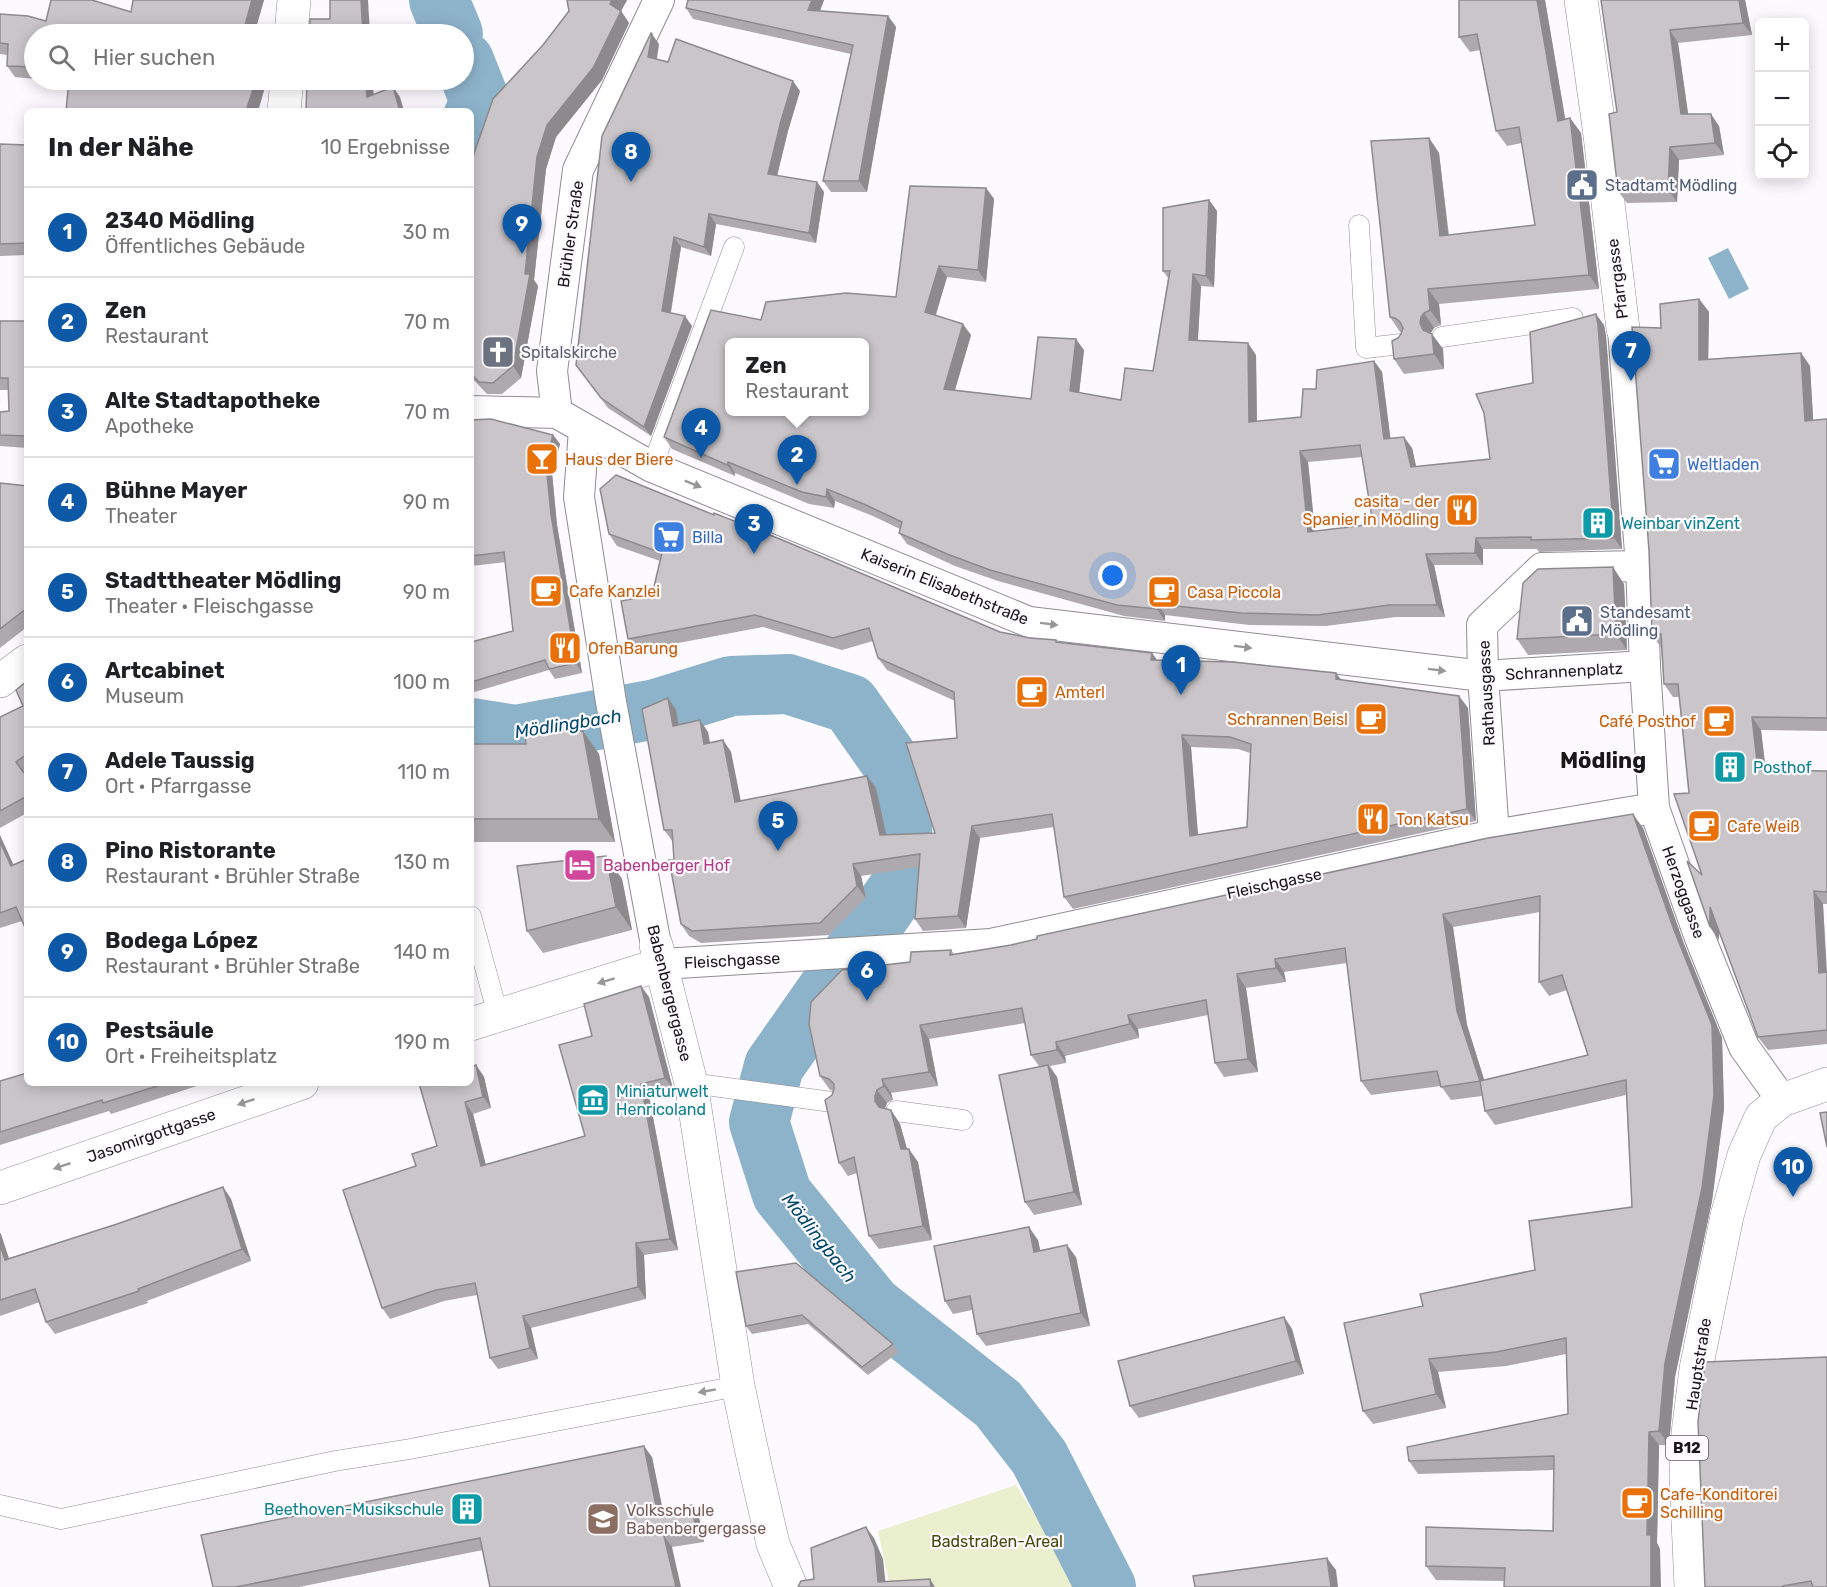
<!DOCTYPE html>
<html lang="de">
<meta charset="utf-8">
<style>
:root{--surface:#fff;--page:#f6f6f6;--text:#202124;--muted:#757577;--line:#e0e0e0;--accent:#0d58a7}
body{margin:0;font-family:Rubik,sans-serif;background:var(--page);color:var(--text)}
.controls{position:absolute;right:18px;top:18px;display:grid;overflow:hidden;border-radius:9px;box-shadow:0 3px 15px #0003}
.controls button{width:54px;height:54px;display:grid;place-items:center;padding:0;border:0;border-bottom:2px solid var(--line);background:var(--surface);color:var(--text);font:30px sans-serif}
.you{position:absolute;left:1113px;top:576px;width:21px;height:21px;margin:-15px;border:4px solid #fff;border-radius:50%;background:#1a73e8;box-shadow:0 0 0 9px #1a73e833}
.badge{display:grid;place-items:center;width:39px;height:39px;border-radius:50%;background:var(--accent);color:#fff;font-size:20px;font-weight:700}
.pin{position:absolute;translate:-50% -50px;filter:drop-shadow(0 2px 3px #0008)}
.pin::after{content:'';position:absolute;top:32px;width:21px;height:18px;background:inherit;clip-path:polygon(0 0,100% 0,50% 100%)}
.popup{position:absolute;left:725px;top:338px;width:144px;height:78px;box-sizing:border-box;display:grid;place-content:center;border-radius:9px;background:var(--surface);filter:drop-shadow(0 2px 4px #0005);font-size:20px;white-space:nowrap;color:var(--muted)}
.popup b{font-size:22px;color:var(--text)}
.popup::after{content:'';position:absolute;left:50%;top:100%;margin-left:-12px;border:12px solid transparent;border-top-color:var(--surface)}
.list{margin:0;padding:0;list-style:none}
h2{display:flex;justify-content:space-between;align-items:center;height:78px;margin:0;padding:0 24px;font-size:26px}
h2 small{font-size:20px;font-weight:400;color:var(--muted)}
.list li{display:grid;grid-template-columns:39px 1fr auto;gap:18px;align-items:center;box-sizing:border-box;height:90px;padding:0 24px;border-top:2px solid var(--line)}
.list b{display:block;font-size:22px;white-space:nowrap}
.list p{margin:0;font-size:20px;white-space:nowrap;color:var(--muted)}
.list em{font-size:20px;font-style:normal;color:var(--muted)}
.icon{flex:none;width:33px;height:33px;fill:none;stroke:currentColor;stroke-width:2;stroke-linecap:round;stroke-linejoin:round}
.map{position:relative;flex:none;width:1827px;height:1587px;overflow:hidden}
.search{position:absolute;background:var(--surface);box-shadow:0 3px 15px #0003;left:24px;top:24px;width:450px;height:66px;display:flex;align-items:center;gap:15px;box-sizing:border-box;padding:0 21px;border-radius:33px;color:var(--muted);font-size:22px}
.panel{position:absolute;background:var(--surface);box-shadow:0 3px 15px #0003;left:24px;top:108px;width:450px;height:978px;border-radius:9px}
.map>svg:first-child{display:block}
.green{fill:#eaefcd}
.water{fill:#8db3cb}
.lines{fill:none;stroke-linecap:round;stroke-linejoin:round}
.river{stroke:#8db3cb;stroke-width:60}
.service-casing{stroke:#8f8d91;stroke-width:21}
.pedestrian-casing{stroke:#8f8d91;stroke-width:32}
.minor-casing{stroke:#8f8d91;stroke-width:34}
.primary-casing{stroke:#8f8d91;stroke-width:34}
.service{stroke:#fff;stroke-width:20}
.pedestrian{stroke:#fff;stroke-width:30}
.minor{stroke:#fff;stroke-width:33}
.primary{stroke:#fff;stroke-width:33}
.wall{fill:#ada9ad;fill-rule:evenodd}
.shaded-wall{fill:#8d8a8d}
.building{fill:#c9c5c9;stroke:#8d8a8d;stroke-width:1.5;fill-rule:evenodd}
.oneway{fill:#989798}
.labels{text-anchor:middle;stroke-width:4.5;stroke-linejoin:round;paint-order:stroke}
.shield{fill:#fdfaff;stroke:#5d5c5e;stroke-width:1.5}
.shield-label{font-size:15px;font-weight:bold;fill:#191819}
.service-label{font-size:16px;fill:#4e5e75;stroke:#fdfaff;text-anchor:start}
.street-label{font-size:16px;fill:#191819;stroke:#fdfaff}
.worship-label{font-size:16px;fill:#5b616d;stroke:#fdfaff;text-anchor:start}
.food-label{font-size:16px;fill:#c56008;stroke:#fdfaff;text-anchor:start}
.shop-label{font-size:16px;fill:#366cbe;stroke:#fdfaff;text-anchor:start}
.culture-label{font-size:16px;fill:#0d838f;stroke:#fdfaff;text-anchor:start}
.hotel-label{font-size:16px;fill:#b23c85;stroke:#fdfaff;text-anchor:start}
.education-label{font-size:16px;fill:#785e54;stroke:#fdfaff;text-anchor:start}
.park-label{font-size:16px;fill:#454a07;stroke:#fdfaff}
.water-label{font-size:18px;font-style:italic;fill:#00496a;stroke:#fdfaff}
.district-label{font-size:22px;font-weight:bold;fill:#191819;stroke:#fdfaff}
</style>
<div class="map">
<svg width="1827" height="1587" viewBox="0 0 1827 1587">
<rect width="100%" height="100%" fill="#fdfaff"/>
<!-- green -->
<polygon class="green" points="1016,1485 1081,1587 890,1587 878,1531"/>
<!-- water -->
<polygon class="water" points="1728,248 1749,289 1729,299 1708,258"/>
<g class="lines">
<!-- river -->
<g class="river">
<polyline points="439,0 453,34"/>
<polyline points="464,61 480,101 471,122"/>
<polyline points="471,728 516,735 656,709 731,686 788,684 850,704 899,774 905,879 774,1066 759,1122 782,1194 872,1305 998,1404 1039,1457 1106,1587"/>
</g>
<!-- service casing -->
<g class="service-casing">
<g id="service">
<polyline points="1359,225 1366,348 1401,344"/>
<polyline points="1442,337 1573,318"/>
<polyline points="652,467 734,247"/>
<polyline points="471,916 498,1015"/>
<polyline points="691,1083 832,1102"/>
<polyline points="896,1111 963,1120"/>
<polyline points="0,1505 61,1519 335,1461 410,1449 738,1386"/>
</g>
</g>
<!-- pedestrian casing -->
<g class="pedestrian-casing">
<g id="pedestrian">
<polyline points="1623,329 1641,566 1645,666 1654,808 1700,938 1744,1047 1782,1100"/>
<polyline points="471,411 557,413 652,467 1029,622 1483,676 1645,666"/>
<polyline points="557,413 552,371 578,170 659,0"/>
<polyline points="584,430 579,497 611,702 656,945"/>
<polyline points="1494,835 1483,676 1482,625 1542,568 1641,566"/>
<polyline points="662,964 991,944 1494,835 1654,808"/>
</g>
</g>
<!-- minor casing -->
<g class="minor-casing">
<g id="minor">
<polyline points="1581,0 1599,127 1623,329"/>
<polyline points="291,34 294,0"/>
<polyline points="284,111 287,80"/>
<polyline points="0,681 27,661"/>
<polyline points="656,945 691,1083 738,1386 755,1466 773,1544 791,1587"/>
<polyline points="471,1024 662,964"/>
<polyline points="0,1188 302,1083"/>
</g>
</g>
<!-- primary casing -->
<g class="primary-casing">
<polyline id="primary" points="1691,1587 1686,1477 1688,1433 1696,1369 1727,1216 1744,1155 1761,1117 1782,1100 1827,1084"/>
</g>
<!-- service -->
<use href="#service" class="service"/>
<!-- pedestrian -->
<use href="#pedestrian" class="pedestrian"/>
<!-- minor -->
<use href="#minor" class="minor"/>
<!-- primary -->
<use href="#primary" class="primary"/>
</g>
<!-- wall -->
<g class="wall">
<polygon points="264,0 256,28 34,34 34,79 15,77 7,66 7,55 0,54 0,14 46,21 131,12"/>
<polygon points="567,0 627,0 621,11 629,23 602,80 556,137 546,169 534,280 538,286 521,378 502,394 487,394 471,377 471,162 543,45 569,11"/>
<polygon points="688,0 824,0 820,11 888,16 896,27 867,192 831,192 823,181 851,54 693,19 686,8"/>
<polygon points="1459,0 1545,0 1565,119 1570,118 1581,133 1599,289 1439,304 1441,325 1434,328 1431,333 1443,349 1444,369 1404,374 1394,359 1398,338 1402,332 1400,332 1390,317 1429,138 1439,153 1449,235 1535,225 1522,143 1507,146 1496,131 1480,50 1470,52 1459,37"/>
<polygon points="1601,0 1745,0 1752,35 1678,43 1688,114 1719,126 1724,155 1679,160 1677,202 1627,203 1618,191 1617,112"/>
<polygon points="659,44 657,59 800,91 788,131 777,176 817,182 824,192 816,243 716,224 711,256 681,247 671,313 692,326 651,436 608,408 576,365"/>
<polygon points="46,80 267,80 258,111 66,111 69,81"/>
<polygon points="0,144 27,145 27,255 0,256"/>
<path d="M986,188l8,11 -8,83 -39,-5 -11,38 35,20 -16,55 76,9 53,-49 -5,43 42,7 32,-29 15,-93 -5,-7 46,-71 8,11 -3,76 -13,-1 -3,55 58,14 1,66 44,-4 15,-28 58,-28 8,11 8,66 22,10 4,19 74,-8 43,-76 71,-58 2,11 16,213 -83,3 -2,-3h-54v16h-49l11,52h-49l-70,9 -77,-1 -84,-10v6l-41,-5 -126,-35 -43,-15 -48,-22 -8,-11 1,-4 -27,-13 -38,-15 -1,7 -25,-4 -74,-31v3l-63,-27 -8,-12 97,-117 135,-23zM1362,457l11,67 -58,7 -7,-69z"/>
<polygon points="1699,299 1709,312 1708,359 1801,353 1810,366 1813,420 1827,419 1827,731 1761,730 1766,770 1827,771 1827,904 1823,904 1827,970 1827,1044 1768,1050 1758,1037 1719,932 1719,940 1710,927 1689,793 1679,697 1673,697 1664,684 1661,648 1652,634 1661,328"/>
<polygon points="0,321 27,321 27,448 0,446 0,412 9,411 8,390 0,390"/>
<polygon points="471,420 553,435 560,444 552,473 557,525 582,673 555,679 549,670 471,693 471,642 513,631 506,562 471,566"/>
<polygon points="0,483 27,486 27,627 0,648"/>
<path d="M714,515l286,117 30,6 26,2 1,2 100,18 184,20 118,16 9,12 8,113 -403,88 -9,-12 -10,-70 -74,11 -14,90 -43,3 -8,-12 4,-52 -58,9 5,22 -37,37 -128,8 -12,-7 -8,-12 -8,-82 -9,-12 4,-132 8,12 3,14 29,8 2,11 13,-3 8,12 10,49 126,-25 9,12 10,47 49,-2 22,-95 -2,-37 -68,-31 -9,-12 -5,-17 -31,9 -79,-23 -127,24 -8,-12 24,-44 8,-34 -43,-15 -8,-12zM1191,747l47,2 12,4 -3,74 -49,8z"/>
<polygon points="1624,584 1627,650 1528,655 1517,639"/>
<polygon points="27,681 27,773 25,774 27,777 27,813 0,828 0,717 23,706"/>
<polygon points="583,731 599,754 615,842 471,842 471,744 526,744"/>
<path d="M1643,828l41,116 38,94 2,71 -12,92 -37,176 -6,68h-10l-2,98 3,6 -156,32 -68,-1 -10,-14 127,-35 1,-61 -136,4 -9,-13 159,-47 -2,-60 -60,12 -68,6 8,36 -73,16 -10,-13 60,-105 112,-36 97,-63 -6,-112 -131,30 -10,-14 -3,-15 -31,4 -10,-14 -70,9 -10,-14 -14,-118 -63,9 2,10 -40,6 12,84 -34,5 -9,-14 -7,-48 -70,14 1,9 -74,18 1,7 -16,3 7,11 25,128 -48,10 -9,-13 14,-136 -8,-11 -6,-32 -96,16 9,47 -47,7 2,7 -6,3 -2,5 6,2 9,14 7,25 11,13 14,78 -53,9 -10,-13 -12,-63 -9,3 -9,-13 -7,-68 2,-4 -4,-1 -10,-14 131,-126 3,4 57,-9zM1540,912l-1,70 10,14 18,-6 21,65 -104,25 -17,-55 -14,-98z"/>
<polygon points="0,835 22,921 0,928"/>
<polygon points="606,856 622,879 632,930 543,953 527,931"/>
<polygon points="649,997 673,1089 649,1096 678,1250 644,1255 646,1299 531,1328 538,1359 498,1369 490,1358 477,1295 444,1301 390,1319 382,1308 416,1166 437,1146 476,1065 484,1077 491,1108 473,1114 486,1165 585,1136 592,1036"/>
<polygon points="0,1081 27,1083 206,1083 111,1114 109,1111 0,1145"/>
<polygon points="223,1187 231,1199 251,1261 147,1301 148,1303 55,1334 46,1322 40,1302 0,1316 0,1233 9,1258 117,1224"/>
<polygon points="1038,1240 1040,1250 1076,1257 1090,1326 986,1346 977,1334 972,1310 953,1314 945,1301"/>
<polygon points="796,1263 893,1344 899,1352 868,1375 808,1324 752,1334 746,1326"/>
<polygon points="1284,1317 1292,1329 1304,1374 1139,1418 1130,1406"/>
<polygon points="1827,1357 1827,1587 1705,1587"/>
<polygon points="652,1457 663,1510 692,1505 699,1517 704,1542 672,1547 483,1550 299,1587 213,1587"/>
</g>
<!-- shaded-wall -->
<g class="shaded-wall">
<polygon points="252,0 264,0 254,34 245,25"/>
<polygon points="361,0 368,0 370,34 363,34"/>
<polygon points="612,0 627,0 621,11 629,23 602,80 556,137 546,169 534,280 538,286 521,378 513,366 525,274 537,157 547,125"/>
<polygon points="812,0 824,0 816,21 808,10"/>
<polygon points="1537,0 1545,0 1568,135 1558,121"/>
<polygon points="1739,0 1745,0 1752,35 1743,23"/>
<polygon points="888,16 896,27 867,192 859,181"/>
<polygon points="1670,30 1678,43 1690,127 1681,114"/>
<polygon points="652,34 659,44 655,67 648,57"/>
<polygon points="256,80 267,80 258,111 246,111"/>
<polygon points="366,80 373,80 374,107 367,97"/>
<polygon points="793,81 800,91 788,131 775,184 768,174 781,121"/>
<polygon points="393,87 400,97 404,111 400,111"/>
<polygon points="1711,114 1719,126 1724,155 1715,143"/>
<polygon points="1570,118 1581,133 1599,289 1589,275"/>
<polygon points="1429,138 1439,153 1450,251 1440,236"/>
<polygon points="1670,147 1679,160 1677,202 1668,189"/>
<polygon points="817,182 824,192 816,243 809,233"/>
<polygon points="986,188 994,199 986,282 978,270"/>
<polygon points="1209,200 1217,211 1214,287 1206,276"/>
<polygon points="709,214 716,224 711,256 704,247"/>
<polygon points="674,237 681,247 669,321 662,311"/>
<polygon points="939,266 947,277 933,323 925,312"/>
<polygon points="1193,274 1201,286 1197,352 1189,340"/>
<polygon points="1428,289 1439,304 1441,325 1430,310"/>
<polygon points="1699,299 1709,312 1708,373 1699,360"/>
<polygon points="1424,313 1434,328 1431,332 1430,338 1423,330 1420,323 1421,317"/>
<polygon points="1596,314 1604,325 1606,336 1622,549 1614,538"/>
<polygon points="685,316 692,326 651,436 644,427"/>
<polygon points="963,324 971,335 952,400 944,389"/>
<polygon points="1432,334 1443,349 1444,369 1434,354"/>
<polygon points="1076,339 1084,350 1078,403 1070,391"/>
<polygon points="1248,343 1256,355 1257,433 1249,422"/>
<polygon points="1801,353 1810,366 1814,434 1805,421"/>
<polygon points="1374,361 1382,372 1392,450 1384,439"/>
<polygon points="553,435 560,444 552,473 557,525 582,673 576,663 551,515 546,463"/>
<polygon points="1404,437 1412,448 1419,479 1411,467"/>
<polygon points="1300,451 1308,462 1316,543 1308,532"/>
<polygon points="728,462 735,473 735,476 727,465"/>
<polygon points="827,489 835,501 834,508 826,497"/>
<polygon points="1476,538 1483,549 1483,565 1475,553"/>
<polygon points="1426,554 1434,565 1445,617 1437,605"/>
<polygon points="1613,567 1624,584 1627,650 1616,634"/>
<polygon points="1158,604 1165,615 1165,621 1157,609"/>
<polygon points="1152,653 1161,665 1151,660"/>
<polygon points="1336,673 1345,685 1336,679"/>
<polygon points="1459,696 1468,708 1476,821 1467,809"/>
<polygon points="668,698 676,710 681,738 673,726"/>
<polygon points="1752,717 1761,730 1767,783 1758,770"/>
<polygon points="700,720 708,732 712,756 704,744"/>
<polygon points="583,731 599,754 615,842 599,819"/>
<polygon points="1182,735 1191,747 1199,848 1190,836"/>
<polygon points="723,740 731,752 743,814 735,802"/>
<polygon points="867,776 876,788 889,847 880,835"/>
<polygon points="1633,814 1643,828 1684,944 1722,1038 1724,1109 1712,1201 1675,1377 1669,1445 1659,1431"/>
<polygon points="972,826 980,838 966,928 958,916"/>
<polygon points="0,835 20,879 11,866 0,842"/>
<polygon points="606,856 622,879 632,930 616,907"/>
<polygon points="853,864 861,876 866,898 857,886"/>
<polygon points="1814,891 1823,904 1827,984 1819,973"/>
<polygon points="1710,907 1719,920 1719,940 1710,927"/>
<polygon points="1443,914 1453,927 1467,1025 1489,1095 1480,1081 1457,1011"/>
<polygon points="1275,959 1284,972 1286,982 1276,968"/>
<polygon points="1237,974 1246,988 1258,1072 1248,1059"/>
<polygon points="641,986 649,997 673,1089 665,1078"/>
<polygon points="1128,1015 1138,1029 1139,1038 1130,1024"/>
<polygon points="920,1025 929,1039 938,1086 929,1072"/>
<polygon points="1056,1042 1065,1056 1066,1063 1057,1050"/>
<polygon points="476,1065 484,1077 491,1108 483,1097"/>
<polygon points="1048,1065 1057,1077 1082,1205 1074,1192"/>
<polygon points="882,1079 891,1093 893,1100 884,1086"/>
<polygon points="641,1084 649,1096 678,1250 670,1239"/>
<polygon points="877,1090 887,1103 884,1110 885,1115 875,1101 875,1096"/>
<polygon points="465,1102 473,1114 489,1178 481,1166"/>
<polygon points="891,1110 900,1124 911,1163 901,1149"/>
<polygon points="909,1149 918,1162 932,1240 923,1226"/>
<polygon points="223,1187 231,1199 251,1261 242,1249"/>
<polygon points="1029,1227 1038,1240 1043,1264 1034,1252"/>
<polygon points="0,1233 1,1234 13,1272 5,1260 0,1245"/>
<polygon points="636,1243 644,1255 646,1299 638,1287"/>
<polygon points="1067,1245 1076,1257 1090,1326 1081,1313"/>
<polygon points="523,1316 531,1328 538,1359 530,1348"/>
<polygon points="1284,1317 1292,1329 1304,1374 1296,1361"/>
<polygon points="1429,1359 1438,1372 1446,1408 1436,1394"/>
<polygon points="1649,1432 1659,1445 1657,1543 1660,1549 1661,1587 1651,1587 1647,1535"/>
<polygon points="644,1446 652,1457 665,1522 657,1511"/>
<polygon points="692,1505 699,1517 704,1542 696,1531"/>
<polygon points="866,1527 874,1538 883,1559 886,1587 878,1582"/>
<polygon points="664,1536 672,1547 681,1587 676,1587"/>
<polygon points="1327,1558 1336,1570 1338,1587 1331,1587"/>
<polygon points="930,1579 935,1587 931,1587"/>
</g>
<!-- building -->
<g class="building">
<polygon points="51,0 92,0 131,12 133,0 252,0 245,25 267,32 269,34 34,34 34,67 7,66 8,44 0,43 0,14 28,16 46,21"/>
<polygon points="330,0 361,0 363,34 310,34 310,19 330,19"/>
<polygon points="567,0 612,0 610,4 621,11 593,68 547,125 537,157 525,274 530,274 513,366 493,383 479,382 471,374 471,162 493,99 543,45 569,11"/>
<polygon points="688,0 812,0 808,10 888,16 859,181 823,181 853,45 686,8"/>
<polygon points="1459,0 1537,0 1558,121 1570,118 1589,275 1428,289 1430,310 1424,313 1421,317 1420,323 1423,330 1432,334 1434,354 1394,359 1392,341 1398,338 1401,334 1403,328 1400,322 1395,318 1390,317 1371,141 1429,138 1440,236 1535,225 1519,127 1496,131 1477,34 1459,37"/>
<polygon points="1601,0 1739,0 1743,23 1670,30 1681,114 1711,114 1715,143 1670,147 1668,189 1618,191 1609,114 1617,112"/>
<polygon points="651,33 652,34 648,57 668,62 676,39 793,81 781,121 768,174 817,182 809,233 709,214 704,247 674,237 662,311 685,316 644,427 601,398 576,365 602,136"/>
<polygon points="69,80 256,80 246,111 66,111"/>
<polygon points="307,80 366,80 367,97 393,87 400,111 306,111"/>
<polygon points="0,144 27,145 27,243 0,244"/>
<path d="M910,186l76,2 -8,82 -39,-4 -14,46 38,12 -19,65 87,10 7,-62 38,2 -6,52 51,9 4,-32 28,3 17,-100h-7v-63l46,-8 -3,76 -13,-2 -4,66 59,3 1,79 52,-5 2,-28h13l1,-19 57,-9 10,78 20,-2 7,30 79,-8 -6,-46 -8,-19 57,-11 -3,-51 66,-18 2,11 16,213 -83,2v-3l-55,1 -1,15 -49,1 11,51h-48l-71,10 -77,-2 -83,-9 -1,5 -40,-4 -127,-35 -43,-16 -48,-21 3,-11 -36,-17 -39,-16 -1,8 -24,-5 -74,-30 -1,3 -63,-28 47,-127 50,10 5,-18 80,-9 50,4zM729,342h135v69h-135zM1360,445l13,79 -65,8 -8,-81z"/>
<polygon points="1699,299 1699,360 1801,353 1805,421 1827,419 1827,718 1752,717 1758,770 1827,771 1827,892 1814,891 1819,973 1827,972 1827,1030 1758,1037 1710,907 1710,927 1687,861 1702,875 1674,794 1689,793 1678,684 1664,684 1661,634 1652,634 1649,551 1632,327 1661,328 1660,304"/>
<polygon points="0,321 27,321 27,436 0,435 0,412 9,411 8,378 0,378"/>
<polygon points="491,419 553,435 546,463 551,515 576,663 549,669 545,660 471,682 471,642 513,631 504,552 471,556 471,420"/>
<path d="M616,475l98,40v-2l66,26 220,93 30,6 26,2v2l96,11 -1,7 82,2 103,11v6l123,17 8,113 -403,88 -12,-83 -80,12 -14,90 -43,3 5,-65 -67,10 4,22 -37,37 -128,8 -11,-7 -12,-64h5l-2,-30h-8l-22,-121 26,-11 5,28 27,-6 4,24 19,-4 12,62 132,-26 13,59 55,-2 -29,-90 51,-5 -3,-46 -76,-34 -9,-30 -36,10 -78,-23 -127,24 -7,-38 31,-6 10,-42 -53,-19 -9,-45zM1182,735l48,2 21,7 -4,83 -57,9z"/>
<polygon points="0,483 27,486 27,608 0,629"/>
<polygon points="1613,567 1616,634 1517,639 1523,583 1538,569"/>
<polygon points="27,681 27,754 16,762 27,777 27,796 0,811 0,717 23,706 16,690"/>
<polygon points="524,729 583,731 599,819 471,819 471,744 526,744"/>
<path d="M1633,814l41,116 38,95 2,70 -12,93 -37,175 -6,68 -10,1 -2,103h4v52h-147l1,-19 -79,-2v-39l127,4 1,-75 -145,5 -2,-14 161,-33 -2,-76 -70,14 -67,7 7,35 -73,17 -19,-88 79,-17 -3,-12 115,-24 -6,-49 103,-14 -6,-127 -141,31 -5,-30 -39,6 -4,-16 -76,10 -16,-133 -70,11 1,9 -39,6 11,85 -33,4 -9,-63 -78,15 2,9 -74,18 1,8 -26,5 -9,-47 -102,17 9,47 -47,7 2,7 -7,4 -2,6v5l4,6 12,3 10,39h8l14,77 -54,10 -15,-79 -15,6 -14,-63 7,-5 2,-6v-5l-5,-5 -9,-3 -11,-52 2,-22 31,-32 68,-8 1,-10 40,-2 -1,5 61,-10 26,-6v-3l451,-98zM1540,896l-1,86 23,-7 26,80 -108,26 -23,-70 -14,-97z"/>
<polygon points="0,842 11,866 27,859 27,932 16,907 0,913"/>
<polygon points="606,856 616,907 527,931 517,866"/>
<polygon points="641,986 665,1078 641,1084 670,1239 636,1243 638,1287 523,1316 530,1348 490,1358 475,1283 436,1290 382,1308 343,1190 416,1166 412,1154 437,1146 419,1083 471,1083 471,1067 476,1065 483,1097 465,1102 481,1166 585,1136 559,1045 592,1036 584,1004"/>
<polygon points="1048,1065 1074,1192 1025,1202 999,1075"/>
<polygon points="27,1073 27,1083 167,1083 103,1103 102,1100 0,1132 0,1081"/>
<polygon points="1827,1112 1827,1147 1820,1113"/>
<polygon points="223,1187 242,1249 138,1289 139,1291 46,1322 35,1289 0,1300 0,1245 5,1260 117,1224"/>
<polygon points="1029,1227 1034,1252 1067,1245 1081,1313 977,1334 970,1296 945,1301 934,1246"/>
<polygon points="796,1263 893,1344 862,1367 802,1315 746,1326 736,1272"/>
<polygon points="1284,1317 1296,1361 1130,1406 1118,1361"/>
<polygon points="1827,1357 1827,1587 1813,1587 1811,1581 1783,1586 1783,1587 1705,1587 1698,1422 1705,1362"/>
<polygon points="644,1446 657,1511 692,1505 696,1531 664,1536 676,1587 490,1587 480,1538 236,1587 213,1587 201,1535"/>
<polygon points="866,1527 875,1548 878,1582 930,1579 931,1587 798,1587 801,1581 814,1579 811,1548"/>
<polygon points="1327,1558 1331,1587 1195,1587 1193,1576"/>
</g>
<!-- one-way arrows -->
<defs><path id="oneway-solid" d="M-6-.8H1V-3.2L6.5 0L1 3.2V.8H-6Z" transform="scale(1.5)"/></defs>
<g class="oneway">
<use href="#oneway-solid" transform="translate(693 484) rotate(22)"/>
<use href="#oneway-solid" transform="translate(1049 624) rotate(7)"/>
<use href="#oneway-solid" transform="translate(1243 647) rotate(7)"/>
<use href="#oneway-solid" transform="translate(1437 670) rotate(7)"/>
<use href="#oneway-solid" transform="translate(606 981) rotate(163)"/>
<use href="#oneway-solid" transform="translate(246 1102) rotate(161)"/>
<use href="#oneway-solid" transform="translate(62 1166) rotate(161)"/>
<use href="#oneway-solid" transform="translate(707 1391) rotate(170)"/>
</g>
<!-- icons -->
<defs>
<g id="civic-square" transform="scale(1.725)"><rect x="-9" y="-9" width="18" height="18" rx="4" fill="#5c6f8a" stroke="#fdfaff"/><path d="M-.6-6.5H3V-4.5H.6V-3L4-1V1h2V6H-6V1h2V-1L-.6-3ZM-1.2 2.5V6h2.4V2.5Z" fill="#fff"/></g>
<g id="church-square" transform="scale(1.725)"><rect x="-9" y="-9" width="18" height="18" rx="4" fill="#6b7280" stroke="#fdfaff"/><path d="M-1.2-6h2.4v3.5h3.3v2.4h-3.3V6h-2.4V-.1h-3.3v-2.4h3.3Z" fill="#fff"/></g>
<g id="bar-square" transform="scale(1.725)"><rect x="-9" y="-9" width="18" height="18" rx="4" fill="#e8710a" stroke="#fdfaff"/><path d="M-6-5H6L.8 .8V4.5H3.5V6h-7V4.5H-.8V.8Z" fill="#fff"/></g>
<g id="supermarket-square" transform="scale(1.725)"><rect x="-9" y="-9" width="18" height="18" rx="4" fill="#3f7fe0" stroke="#fdfaff"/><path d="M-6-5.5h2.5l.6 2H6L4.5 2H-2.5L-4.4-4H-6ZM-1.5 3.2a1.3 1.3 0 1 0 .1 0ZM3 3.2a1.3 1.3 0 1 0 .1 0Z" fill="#fff"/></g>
<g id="restaurant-square" transform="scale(1.725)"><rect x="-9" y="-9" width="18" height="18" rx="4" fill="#e8710a" stroke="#fdfaff"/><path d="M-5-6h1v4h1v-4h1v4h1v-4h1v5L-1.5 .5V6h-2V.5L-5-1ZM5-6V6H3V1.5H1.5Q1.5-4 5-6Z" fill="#fff"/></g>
<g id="building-square" transform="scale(1.725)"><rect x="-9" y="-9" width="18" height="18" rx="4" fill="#0f9aa8" stroke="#fdfaff"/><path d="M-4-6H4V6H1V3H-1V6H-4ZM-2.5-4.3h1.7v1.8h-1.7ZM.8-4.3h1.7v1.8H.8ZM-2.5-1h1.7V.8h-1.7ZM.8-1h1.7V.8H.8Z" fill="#fff"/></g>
<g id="cafe-square" transform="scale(1.725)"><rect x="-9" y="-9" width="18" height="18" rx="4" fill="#e8710a" stroke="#fdfaff"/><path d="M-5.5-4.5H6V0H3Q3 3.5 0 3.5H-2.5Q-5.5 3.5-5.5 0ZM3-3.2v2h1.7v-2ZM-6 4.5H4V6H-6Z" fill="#fff"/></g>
<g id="hotel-square" transform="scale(1.725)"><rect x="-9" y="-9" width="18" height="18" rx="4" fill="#d1479c" stroke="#fdfaff"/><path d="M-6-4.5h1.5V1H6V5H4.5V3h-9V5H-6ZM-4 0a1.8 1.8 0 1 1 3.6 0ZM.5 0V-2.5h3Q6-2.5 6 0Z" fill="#fff"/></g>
<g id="museum-square" transform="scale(1.725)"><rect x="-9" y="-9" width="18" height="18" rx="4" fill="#0f9aa8" stroke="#fdfaff"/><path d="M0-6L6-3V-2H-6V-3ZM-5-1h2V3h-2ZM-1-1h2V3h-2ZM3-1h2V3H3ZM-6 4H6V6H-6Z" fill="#fff"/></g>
<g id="school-square" transform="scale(1.725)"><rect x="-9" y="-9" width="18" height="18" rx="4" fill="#8d6e63" stroke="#fdfaff"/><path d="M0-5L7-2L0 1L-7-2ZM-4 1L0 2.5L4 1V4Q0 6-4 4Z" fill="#fff"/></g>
</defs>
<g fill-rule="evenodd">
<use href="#civic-square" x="1582" y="185"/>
<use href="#church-square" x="498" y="352"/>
<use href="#bar-square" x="542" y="459"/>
<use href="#supermarket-square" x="1664" y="464"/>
<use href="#restaurant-square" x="1462" y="510"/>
<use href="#building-square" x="1598" y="523"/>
<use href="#supermarket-square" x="669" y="537"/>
<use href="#cafe-square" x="546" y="591"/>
<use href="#cafe-square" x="1164" y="592"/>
<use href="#civic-square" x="1577" y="621"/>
<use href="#restaurant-square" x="565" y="648"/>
<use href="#cafe-square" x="1032" y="692"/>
<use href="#cafe-square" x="1371" y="719"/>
<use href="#cafe-square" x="1719" y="721"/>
<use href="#building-square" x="1730" y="767"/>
<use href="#restaurant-square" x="1373" y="819"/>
<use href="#cafe-square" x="1704" y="826"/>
<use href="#hotel-square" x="580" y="865"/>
<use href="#museum-square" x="593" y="1100"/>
<use href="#cafe-square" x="1637" y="1503"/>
<use href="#building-square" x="467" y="1509"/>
<use href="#school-square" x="603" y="1519"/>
</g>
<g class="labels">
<!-- shield labels -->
<rect class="shield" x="1666" y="1436" width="42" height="24" rx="4.5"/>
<g class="shield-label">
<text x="1687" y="1453">B12</text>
</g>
<!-- service labels -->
<g class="service-label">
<text x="1605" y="191">Stadtamt Mödling</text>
<text x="1600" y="618">Standesamt<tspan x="1600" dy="18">Mödling</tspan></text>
</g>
<!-- street labels -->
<g class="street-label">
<text transform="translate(570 234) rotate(-82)" y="6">Brühler Straße</text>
<text transform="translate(1617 279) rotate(-97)" y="6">Pfarrgasse</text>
<text transform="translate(945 586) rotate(22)" y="6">Kaiserin Elisabethstraße</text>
<text transform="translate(1564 671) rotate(-3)" y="6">Schrannenplatz</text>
<text transform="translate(1486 693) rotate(-93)" y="6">Rathausgasse</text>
<text transform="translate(1274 883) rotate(-12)" y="6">Fleischgasse</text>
<text transform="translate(1684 892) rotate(70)" y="6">Herzoggasse</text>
<text transform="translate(732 960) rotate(-3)" y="6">Fleischgasse</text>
<text transform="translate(670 993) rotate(76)" y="6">Babenbergergasse</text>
<text transform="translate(151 1135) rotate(-19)" y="6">Jasomirgottgasse</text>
<text transform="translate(1698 1364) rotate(-81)" y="6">Hauptstraße</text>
</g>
<!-- worship labels -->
<g class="worship-label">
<text x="521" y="358">Spitalskirche</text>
</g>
<!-- food labels -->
<g class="food-label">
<text x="565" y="465">Haus der Biere</text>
<text x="1439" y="507" text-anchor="end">casita - der<tspan x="1439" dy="18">Spanier in Mödling</tspan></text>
<text x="569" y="597">Cafe Kanzlei</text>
<text x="1187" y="598">Casa Piccola</text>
<text x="588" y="654">OfenBarung</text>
<text x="1055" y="698">Amterl</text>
<text x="1348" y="725" text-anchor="end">Schrannen Beisl</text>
<text x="1696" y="727" text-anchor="end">Café Posthof</text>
<text x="1396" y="825">Ton Katsu</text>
<text x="1727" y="832">Cafe Weiß</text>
<text x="1660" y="1500">Cafe-Konditorei<tspan x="1660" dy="18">Schilling</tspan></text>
</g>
<!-- shop labels -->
<g class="shop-label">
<text x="1687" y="470">Weltladen</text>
<text x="692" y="543">Billa</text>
</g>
<!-- culture labels -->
<g class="culture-label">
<text x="1621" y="529">Weinbar vinZent</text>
<text x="1753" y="773">Posthof</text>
<text x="616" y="1097">Miniaturwelt<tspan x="616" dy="18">Henricoland</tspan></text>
<text x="444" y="1515" text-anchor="end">Beethoven-Musikschule</text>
</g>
<!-- hotel labels -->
<g class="hotel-label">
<text x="603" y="871">Babenberger Hof</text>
</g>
<!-- education labels -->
<g class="education-label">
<text x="626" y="1516">Volksschule<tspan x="626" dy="18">Babenbergergasse</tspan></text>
</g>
<!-- park labels -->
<g class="park-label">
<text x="997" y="1547">Badstraßen-Areal</text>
</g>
<!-- water labels -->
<g class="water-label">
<text transform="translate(568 724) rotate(-9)" y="6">Mödlingbach</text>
<text transform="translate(819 1238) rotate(52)" y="6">Mödlingbach</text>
</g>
<!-- district labels -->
<g class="district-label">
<text x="1603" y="768">Mödling</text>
</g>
</g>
</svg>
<div class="controls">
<button>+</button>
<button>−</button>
<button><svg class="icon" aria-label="locate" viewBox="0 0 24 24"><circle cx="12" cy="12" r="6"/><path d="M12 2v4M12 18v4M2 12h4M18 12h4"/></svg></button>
</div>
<div class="you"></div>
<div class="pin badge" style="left:1181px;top:695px">1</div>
<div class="pin badge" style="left:797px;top:485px">2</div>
<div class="popup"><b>Zen</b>Restaurant</div>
<div class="pin badge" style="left:754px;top:554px">3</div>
<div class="pin badge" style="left:701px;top:458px">4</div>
<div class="pin badge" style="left:778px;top:851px">5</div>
<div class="pin badge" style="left:867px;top:1001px">6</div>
<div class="pin badge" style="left:1631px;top:381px">7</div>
<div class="pin badge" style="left:631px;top:182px">8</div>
<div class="pin badge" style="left:522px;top:254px">9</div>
<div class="pin badge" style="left:1793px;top:1197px">10</div>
<div class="search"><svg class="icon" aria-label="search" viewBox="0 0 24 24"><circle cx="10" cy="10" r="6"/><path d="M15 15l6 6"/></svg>Hier suchen</div>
<section class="panel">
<h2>In der Nähe<small>10 Ergebnisse</small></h2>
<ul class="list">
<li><span class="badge">1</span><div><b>2340 Mödling</b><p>Öffentliches Gebäude</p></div><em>30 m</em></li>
<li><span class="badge">2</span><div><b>Zen</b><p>Restaurant</p></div><em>70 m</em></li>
<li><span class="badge">3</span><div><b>Alte Stadtapotheke</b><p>Apotheke</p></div><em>70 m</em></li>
<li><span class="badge">4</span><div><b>Bühne Mayer</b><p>Theater</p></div><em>90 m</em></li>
<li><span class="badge">5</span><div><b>Stadttheater Mödling</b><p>Theater · Fleischgasse</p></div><em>90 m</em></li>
<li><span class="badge">6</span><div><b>Artcabinet</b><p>Museum</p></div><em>100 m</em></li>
<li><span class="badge">7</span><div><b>Adele Taussig</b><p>Ort · Pfarrgasse</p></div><em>110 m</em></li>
<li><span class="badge">8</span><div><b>Pino Ristorante</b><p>Restaurant · Brühler Straße</p></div><em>130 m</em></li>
<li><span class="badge">9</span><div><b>Bodega López</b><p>Restaurant · Brühler Straße</p></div><em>140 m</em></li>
<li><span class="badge">10</span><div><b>Pestsäule</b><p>Ort · Freiheitsplatz</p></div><em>190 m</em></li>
</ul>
</section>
</div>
